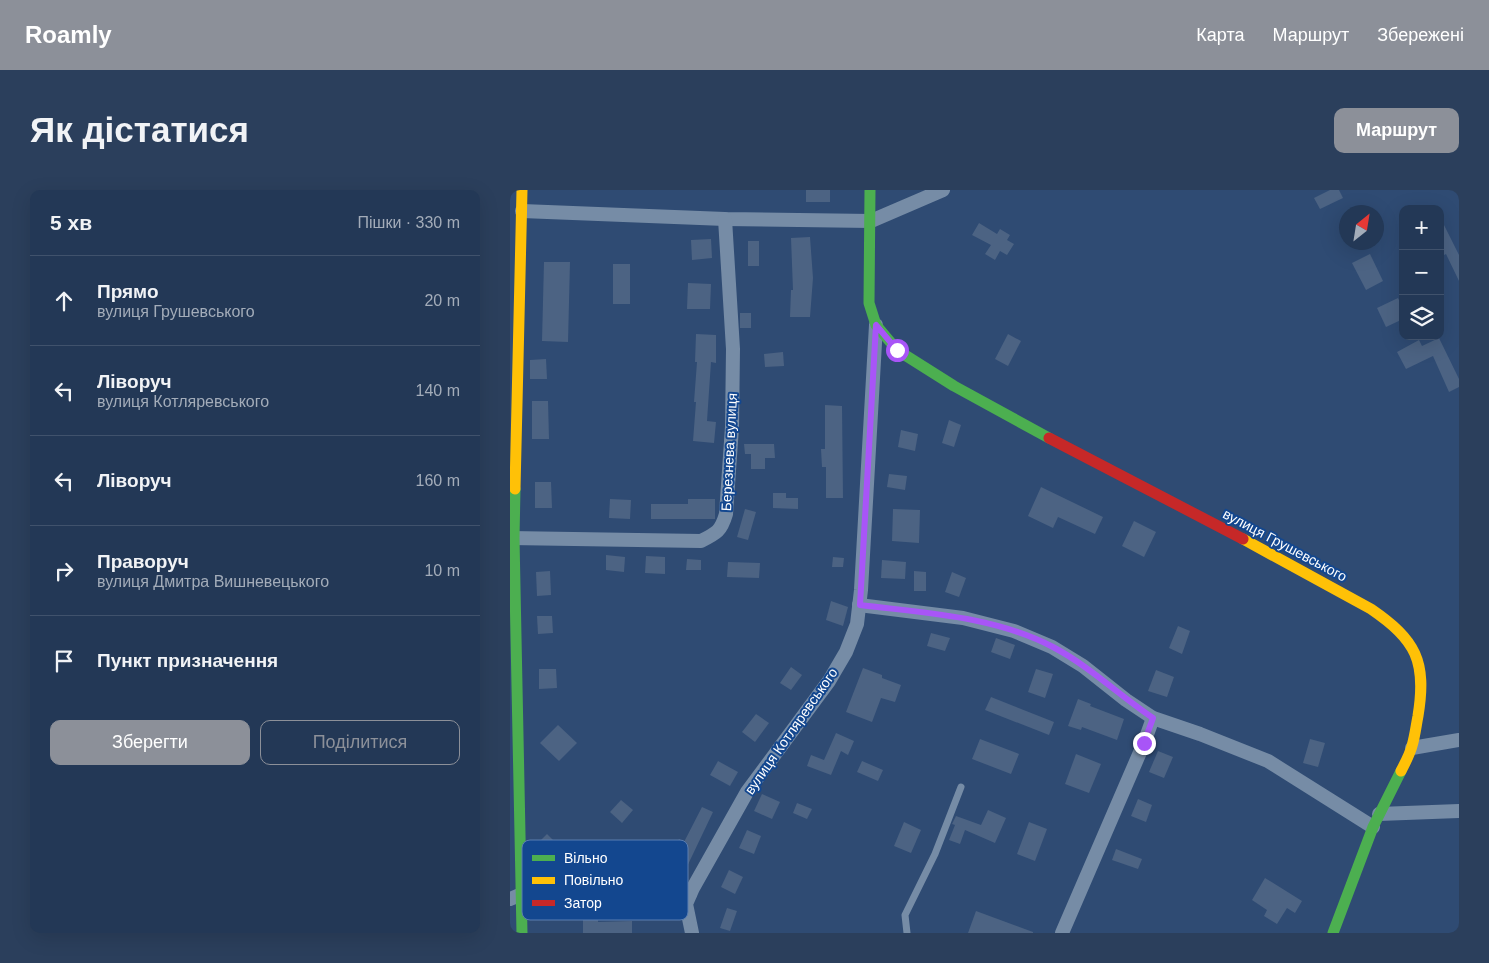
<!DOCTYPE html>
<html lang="uk">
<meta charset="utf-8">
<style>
:root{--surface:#233856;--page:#2b3f5c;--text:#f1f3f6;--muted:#a3acb9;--line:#40526c;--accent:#8c9099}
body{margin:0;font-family:Helvetica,sans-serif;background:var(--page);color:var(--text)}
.controls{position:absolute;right:15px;top:15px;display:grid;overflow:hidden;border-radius:10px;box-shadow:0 5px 20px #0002}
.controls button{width:45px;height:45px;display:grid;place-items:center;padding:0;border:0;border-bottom:1px solid var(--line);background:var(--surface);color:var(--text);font:25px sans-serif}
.compass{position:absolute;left:829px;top:15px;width:45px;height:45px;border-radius:50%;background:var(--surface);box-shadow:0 5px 20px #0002;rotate:30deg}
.stop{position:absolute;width:15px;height:15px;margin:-11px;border:4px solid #a855f7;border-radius:50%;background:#fff}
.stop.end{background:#a855f7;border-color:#fff;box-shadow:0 1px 5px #0008}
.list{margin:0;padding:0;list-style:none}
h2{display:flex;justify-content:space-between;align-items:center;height:65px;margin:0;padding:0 20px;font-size:21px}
h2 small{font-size:16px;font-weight:400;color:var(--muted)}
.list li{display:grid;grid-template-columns:32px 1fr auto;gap:15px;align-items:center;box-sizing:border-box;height:90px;padding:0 20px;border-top:1px solid var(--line)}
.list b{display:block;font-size:19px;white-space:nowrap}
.list p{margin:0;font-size:16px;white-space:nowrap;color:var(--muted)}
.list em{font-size:16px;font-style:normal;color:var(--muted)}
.actions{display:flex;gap:10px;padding:15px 20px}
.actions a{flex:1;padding:11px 0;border:1px solid var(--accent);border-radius:10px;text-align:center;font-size:18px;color:var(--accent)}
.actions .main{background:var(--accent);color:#fff}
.icon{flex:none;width:28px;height:28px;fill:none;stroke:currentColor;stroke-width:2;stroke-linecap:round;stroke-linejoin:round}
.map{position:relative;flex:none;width:949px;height:743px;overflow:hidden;border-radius:10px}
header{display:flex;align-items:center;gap:30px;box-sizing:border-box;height:70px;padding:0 25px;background:var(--accent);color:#fff}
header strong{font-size:24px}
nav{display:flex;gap:28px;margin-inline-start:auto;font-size:18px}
.intro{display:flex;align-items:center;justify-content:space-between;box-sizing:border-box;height:120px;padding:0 30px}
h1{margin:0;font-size:35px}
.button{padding:12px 22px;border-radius:10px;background:var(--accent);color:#fff;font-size:18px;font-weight:700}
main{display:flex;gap:30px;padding:0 30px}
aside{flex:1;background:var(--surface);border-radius:10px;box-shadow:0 5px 20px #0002}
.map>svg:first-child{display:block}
.building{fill:#4c6383}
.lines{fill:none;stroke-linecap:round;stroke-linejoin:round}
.lane{stroke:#768ca6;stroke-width:7}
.street{stroke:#768ca6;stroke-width:14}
.fast{stroke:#4caf50;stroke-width:11}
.slow{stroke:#ffc107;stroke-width:11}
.jam{stroke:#c62828;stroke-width:11}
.route{stroke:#a855f7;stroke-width:6}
.labels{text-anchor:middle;stroke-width:4;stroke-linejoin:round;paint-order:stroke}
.street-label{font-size:14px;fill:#fff;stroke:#13478f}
.key{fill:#13478f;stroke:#5a7eb1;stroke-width:1}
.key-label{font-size:14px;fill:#fff}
</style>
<header>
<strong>Roamly</strong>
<nav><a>Карта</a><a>Маршрут</a><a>Збережені</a></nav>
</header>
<div class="intro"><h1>Як дістатися</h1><a class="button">Маршрут</a></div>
<main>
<aside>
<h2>5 хв<small>Пішки · 330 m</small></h2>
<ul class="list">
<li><svg class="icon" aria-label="ahead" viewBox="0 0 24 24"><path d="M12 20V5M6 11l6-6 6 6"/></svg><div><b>Прямо</b><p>вулиця Грушевського</p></div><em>20 m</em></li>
<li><svg class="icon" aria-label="left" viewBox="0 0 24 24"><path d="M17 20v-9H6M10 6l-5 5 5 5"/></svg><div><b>Ліворуч</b><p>вулиця Котляревського</p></div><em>140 m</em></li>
<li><svg class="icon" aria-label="left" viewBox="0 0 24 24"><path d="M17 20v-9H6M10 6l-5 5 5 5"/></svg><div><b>Ліворуч</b></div><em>160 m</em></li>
<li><svg class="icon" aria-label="right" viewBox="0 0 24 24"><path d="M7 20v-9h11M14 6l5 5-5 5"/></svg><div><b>Праворуч</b><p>вулиця Дмитра Вишневецького</p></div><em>10 m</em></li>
<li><svg class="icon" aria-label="arrive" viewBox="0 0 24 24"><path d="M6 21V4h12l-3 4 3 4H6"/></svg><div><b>Пункт призначення</b></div></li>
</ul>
<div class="actions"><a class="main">Зберегти</a><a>Поділитися</a></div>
</aside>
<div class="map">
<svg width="949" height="743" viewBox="0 0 949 743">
<rect width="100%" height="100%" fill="#2f4b73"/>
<!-- building -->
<g class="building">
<rect x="296" y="0" width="24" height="12"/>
<polygon points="820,0 829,0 833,8 810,19 804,8"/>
<polygon points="930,27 949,65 949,91 936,64 930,67"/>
<polygon points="469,33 487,44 490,39 500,45 497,50 504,54 497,65 490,61 485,70 475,64 481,55 462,45"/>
<polygon points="300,47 303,88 300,127 280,127 281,100 283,100 281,48"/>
<polygon points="201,49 202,68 182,70 181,50"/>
<rect x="238" y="51" width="11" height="25"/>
<polygon points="860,64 873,91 856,100 842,73"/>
<polygon points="34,72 60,72 58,152 32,151"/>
<rect x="103" y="74" width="17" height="40"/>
<polygon points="178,93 201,94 200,119 177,119"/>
<polygon points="888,108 893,118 893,129 876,137 867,118"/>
<rect x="230" y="123" width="11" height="15"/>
<polygon points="186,144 206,145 206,173 201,172 197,231 206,232 204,253 183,251 186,212 184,212 187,172 185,172"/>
<polygon points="498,144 511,151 498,176 485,169"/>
<polygon points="929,148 949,189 949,197 939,202 923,166 896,179 887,162 909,150 912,156"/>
<polygon points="273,162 274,176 255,177 254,164"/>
<polygon points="36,169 37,189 20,189 20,170"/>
<polygon points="22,211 38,211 39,249 22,249"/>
<polygon points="315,215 332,216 333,308 316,308 316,277 312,277 311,259 315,259"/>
<polygon points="439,230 451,235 444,257 432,253"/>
<polygon points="391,240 408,244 405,261 388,257"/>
<polygon points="234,254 264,254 265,268 255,268 255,279 241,279 241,264 235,264"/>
<polygon points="379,284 397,286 395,300 377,297"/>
<polygon points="25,292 41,292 42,318 25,318"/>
<polygon points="531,297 593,327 585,344 548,327 543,338 518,326"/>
<polygon points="263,303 276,303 276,308 288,308 288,319 263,318"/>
<polygon points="100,309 121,310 120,329 99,328"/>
<polygon points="178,309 205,309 205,329 141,329 141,314 178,314"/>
<polygon points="235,319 246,322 238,350 227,347"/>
<polygon points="383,319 410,320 409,353 382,351"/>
<polygon points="624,331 646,342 634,367 612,356"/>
<polygon points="96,365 115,367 114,382 96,380"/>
<polygon points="136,366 155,367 155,384 135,383"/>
<polygon points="323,367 334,368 333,377 322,377"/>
<polygon points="177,369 191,370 191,380 176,380"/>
<polygon points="372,370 396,372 395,389 371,388"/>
<polygon points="218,372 250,373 249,388 217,387"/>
<polygon points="40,381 41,405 27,406 26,382"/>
<polygon points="404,381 416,382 416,401 404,401"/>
<polygon points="442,382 456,388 449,407 435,402"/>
<polygon points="321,411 338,417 333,436 316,430"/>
<polygon points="27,426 42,426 43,443 28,444"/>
<polygon points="668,436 680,441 672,464 659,458"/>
<polygon points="421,443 440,448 435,461 417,456"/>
<polygon points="486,448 505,455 500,469 481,462"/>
<polygon points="281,477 292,485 281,500 270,493"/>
<polygon points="353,478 372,485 372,488 391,495 385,512 371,508 362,532 336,522"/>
<polygon points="29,479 46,479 47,498 29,499"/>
<polygon points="526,479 543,484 535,508 518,502"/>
<polygon points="646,480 664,487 657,507 638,501"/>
<polygon points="481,507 544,532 539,545 475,520"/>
<polygon points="568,509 581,514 580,516 614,529 607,550 572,537 571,540 558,536"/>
<polygon points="246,524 259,533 245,552 232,542"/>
<polygon points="48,535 67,553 49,571 30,553"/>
<polygon points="326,543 344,551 338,565 331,561 321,585 297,576 301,565 314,570"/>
<polygon points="470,549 509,564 501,584 462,569"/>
<polygon points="800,549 815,553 808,577 793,573"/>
<polygon points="648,561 663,567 654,588 639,582"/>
<polygon points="566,564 591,574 579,603 555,594"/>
<polygon points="208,571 228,582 220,596 200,585"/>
<polygon points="352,571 373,580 368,591 347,582"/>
<polygon points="252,604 270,612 262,629 244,621"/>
<polygon points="628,609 642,615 636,632 621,626"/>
<polygon points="111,610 123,620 112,633 100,622"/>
<polygon points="287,613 302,619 297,629 283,623"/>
<polygon points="192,617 203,622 173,685 155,676 169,649 174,652"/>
<polygon points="478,620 496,628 485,653 455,640 450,654 439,650 445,635 442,634 446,626 471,635"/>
<polygon points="394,632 411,640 401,663 384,656"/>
<polygon points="519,632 537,639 525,671 507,664"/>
<polygon points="237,640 251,646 244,664 229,658"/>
<polygon points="37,644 49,656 37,668 25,656"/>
<polygon points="606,659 632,669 628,679 602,670"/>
<polygon points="219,680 233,687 225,704 211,697"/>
<polygon points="755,688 792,711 785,723 777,718 767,734 754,726 757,720 742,710"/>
<polygon points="217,718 227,721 220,741 210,738"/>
<polygon points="466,721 523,742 523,743 458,743"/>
<polygon points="73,730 88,730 88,732 122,731 122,743 73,743"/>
</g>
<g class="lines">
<!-- lane -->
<polyline class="lane" points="397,743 395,725 425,664 451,597"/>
<!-- street -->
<g class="street">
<polyline points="12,21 215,29 361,31 433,0"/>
<path d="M0,348l191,3c16,-8 20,-10 25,-27l6,-87 1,-78 -8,-130"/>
<polyline points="349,415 453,428 504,441 542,457 573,476 616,510 643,528 690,544 758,571 863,637"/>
<polyline points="902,558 949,550"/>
<polyline points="869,624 949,621"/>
<polyline points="0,709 12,704 82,666 100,664 180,704"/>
<polyline points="182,743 176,714 183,698 237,602 319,491 336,462 347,434 351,400 366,135"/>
<polyline points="552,743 634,553 643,528"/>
</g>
<!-- fast -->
<g class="fast">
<polyline points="360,0 359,113 366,135 387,160 444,196 539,248"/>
<polyline points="5,299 4,348 12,743"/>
<polyline points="823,743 863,637 891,581"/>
</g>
<!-- slow -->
<g class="slow">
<polyline points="5,299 12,0"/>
<path d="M733,349l128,70c45,31 56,52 47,107 -2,10 -3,20 -6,30 -2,8 -7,17 -11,25"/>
</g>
<!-- jam -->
<polyline class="jam" points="539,248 733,349"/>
</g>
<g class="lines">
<!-- route -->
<path class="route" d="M387,160l-21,-25 -16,280c64,8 134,11 193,42 36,19 66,48 100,71l-9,25"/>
</g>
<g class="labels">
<!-- street labels -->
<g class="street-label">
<text transform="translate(219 262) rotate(-87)" y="5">Березнева вулиця</text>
<text transform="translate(775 355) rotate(28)" y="5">вулиця Грушевського</text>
<text transform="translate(281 541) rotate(-55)" y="5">вулиця Котляревського</text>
</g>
</g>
<!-- legend -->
<rect x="12" y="650" width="166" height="80" rx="8" class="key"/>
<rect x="22" y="665" width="23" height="6" fill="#4caf50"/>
<rect x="22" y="687" width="23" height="7" fill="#ffc107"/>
<rect x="22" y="710" width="23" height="6" fill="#c62828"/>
<g class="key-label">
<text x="54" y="673">Вільно</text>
<text x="54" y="695">Повільно</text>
<text x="54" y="718">Затор</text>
</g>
</svg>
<div class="controls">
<button>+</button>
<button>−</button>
<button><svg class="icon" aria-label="layers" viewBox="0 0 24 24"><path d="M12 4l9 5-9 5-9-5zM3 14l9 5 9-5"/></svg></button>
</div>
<svg class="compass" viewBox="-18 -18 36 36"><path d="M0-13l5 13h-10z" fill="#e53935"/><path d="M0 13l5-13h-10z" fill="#a3acb9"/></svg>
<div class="stop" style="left:387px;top:160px"></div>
<div class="stop end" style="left:634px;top:553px"></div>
</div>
</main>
